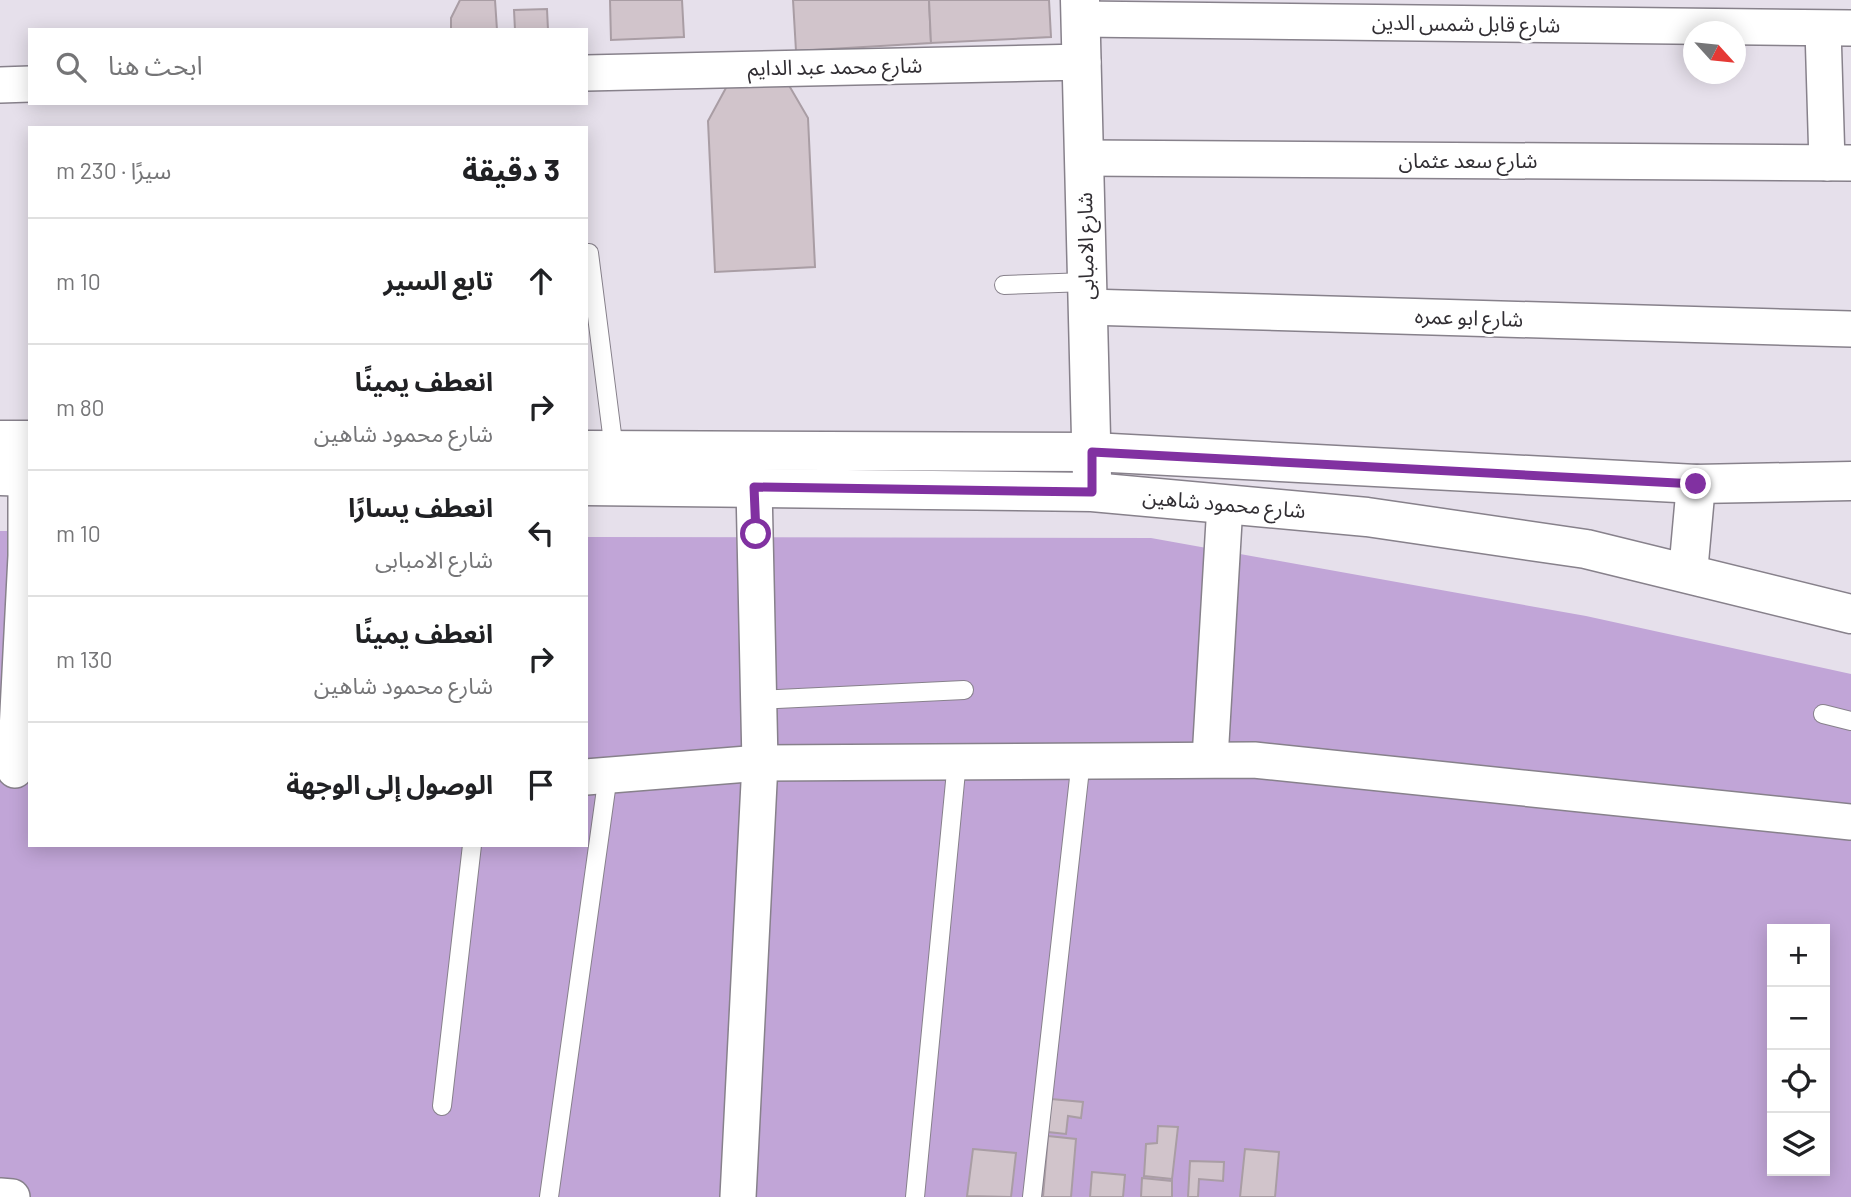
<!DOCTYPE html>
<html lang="ar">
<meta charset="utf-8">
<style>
:root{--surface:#fff;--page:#f6f6f6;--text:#202124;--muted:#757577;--line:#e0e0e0}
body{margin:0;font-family:Barlow,"Noto Sans Arabic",sans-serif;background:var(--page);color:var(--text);direction:rtl}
.controls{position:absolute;right:21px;bottom:21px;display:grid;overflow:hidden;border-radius:0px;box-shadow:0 4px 18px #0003}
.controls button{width:63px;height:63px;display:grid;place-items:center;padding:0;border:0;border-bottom:2px solid var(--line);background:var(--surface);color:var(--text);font:35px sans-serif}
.compass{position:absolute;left:1683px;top:21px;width:63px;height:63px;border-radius:50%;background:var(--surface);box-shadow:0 4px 18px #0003;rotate:117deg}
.stop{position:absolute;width:21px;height:21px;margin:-16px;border:5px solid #8131a1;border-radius:50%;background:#fff}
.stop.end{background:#8131a1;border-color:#fff;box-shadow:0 2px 7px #0008}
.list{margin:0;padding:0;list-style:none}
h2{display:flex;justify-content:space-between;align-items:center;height:91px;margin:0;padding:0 28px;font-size:30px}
h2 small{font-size:23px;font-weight:400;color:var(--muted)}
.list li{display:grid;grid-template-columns:46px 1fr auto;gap:21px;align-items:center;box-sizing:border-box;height:126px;padding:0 28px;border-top:2px solid var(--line)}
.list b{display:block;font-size:26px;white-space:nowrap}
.list p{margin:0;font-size:23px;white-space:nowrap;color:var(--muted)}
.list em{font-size:23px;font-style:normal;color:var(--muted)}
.icon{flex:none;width:38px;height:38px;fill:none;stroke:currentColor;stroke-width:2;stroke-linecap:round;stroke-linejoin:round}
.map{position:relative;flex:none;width:1851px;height:1197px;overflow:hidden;direction:ltr}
.search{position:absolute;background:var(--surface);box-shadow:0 4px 18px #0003;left:28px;top:28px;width:560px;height:77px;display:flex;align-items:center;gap:18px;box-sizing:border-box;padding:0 24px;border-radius:0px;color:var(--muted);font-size:26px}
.panel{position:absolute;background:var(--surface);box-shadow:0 4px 18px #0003;left:28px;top:126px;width:560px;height:721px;border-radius:0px;direction:rtl}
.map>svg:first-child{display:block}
.green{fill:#c1a5d7;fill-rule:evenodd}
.building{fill:#d1c4cb;stroke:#a99da4;stroke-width:2}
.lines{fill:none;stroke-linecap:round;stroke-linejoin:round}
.lane-casing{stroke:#87818b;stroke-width:20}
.street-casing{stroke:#87818b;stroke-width:38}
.secondary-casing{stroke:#87818b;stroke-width:41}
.lane{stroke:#fff;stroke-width:18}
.street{stroke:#fff;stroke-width:35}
.secondary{stroke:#fff;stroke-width:38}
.route{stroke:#8131a1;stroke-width:9}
.labels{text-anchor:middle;stroke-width:6;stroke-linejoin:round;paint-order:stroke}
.street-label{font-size:21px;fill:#312e33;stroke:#fff}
</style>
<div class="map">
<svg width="1851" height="1197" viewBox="0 0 1851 1197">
<rect width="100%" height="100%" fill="#e6e0eb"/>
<!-- green -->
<path class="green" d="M0,531h30v314h556v-308l565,1 435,78 265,58v523h-1851zM1772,929h53v242h-53z"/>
<!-- building -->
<g class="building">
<polygon points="460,0 495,0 497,30 451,30 451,18"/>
<polygon points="610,0 682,0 684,37 611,40"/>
<polygon points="793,0 929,0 931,43 796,51"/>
<polygon points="929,0 1049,0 1051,37 931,43"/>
<polygon points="547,9 548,30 515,30 514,10"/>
<polygon points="787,82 808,118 815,267 715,272 708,121 727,86"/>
<polygon points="1051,1099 1083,1102 1081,1118 1068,1116 1066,1134 1048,1132"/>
<polygon points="1158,1126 1178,1127 1172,1179 1144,1176 1146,1144 1157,1143"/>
<polygon points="1048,1136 1076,1139 1071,1197 1043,1197"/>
<polygon points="973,1149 1016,1153 1011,1197 967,1196"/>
<polygon points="1245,1149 1279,1152 1275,1197 1240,1197"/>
<polygon points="1190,1161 1224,1162 1223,1181 1199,1179 1198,1197 1188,1197"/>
<polygon points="1092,1172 1125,1175 1123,1197 1090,1197"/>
<polygon points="1142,1178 1172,1181 1172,1197 1141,1197"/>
</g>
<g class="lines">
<!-- lane casing -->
<g class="lane-casing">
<g id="lane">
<polyline points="589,253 614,450"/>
<polyline points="1004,285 1087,282"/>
<polyline points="759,700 964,690"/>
<polyline points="1823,714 1851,721"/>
<polyline points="442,1106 472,845"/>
<polyline points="549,1197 608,775"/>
<polyline points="915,1197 957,761"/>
<polyline points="1032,1197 1081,760"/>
</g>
</g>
<!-- street casing -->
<g class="street-casing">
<g id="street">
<polyline points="1081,19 1851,28"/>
<polyline points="1823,29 1827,163"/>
<polyline points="586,73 1083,62"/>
<polyline points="0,85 30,84"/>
<polyline points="1084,158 1851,163"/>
<polyline points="1087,307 1851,329"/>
<polyline points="1210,759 1225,504"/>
<polyline points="15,770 26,556 26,477"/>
<polyline points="586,777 760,763 1254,760 1851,822"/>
<polyline points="0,1196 12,1197"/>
<polyline points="738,1197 760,763 754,487"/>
</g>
</g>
<!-- secondary casing -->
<g class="secondary-casing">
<g id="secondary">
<polyline points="1080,0 1092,477"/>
<polyline points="0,440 30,440"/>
<polyline points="586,450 1092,452 1696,484 1851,481"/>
<polyline points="0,476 30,477"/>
<polyline points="586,486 1092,492 1367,517 1586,549 1851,614"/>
<polyline points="1688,573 1696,484"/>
</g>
</g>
<!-- lane -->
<use href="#lane" class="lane"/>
<!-- street -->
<use href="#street" class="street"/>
<!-- secondary -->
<use href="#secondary" class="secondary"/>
</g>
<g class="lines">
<!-- route -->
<polyline class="route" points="756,534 754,487 1092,492 1092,452 1696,484"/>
</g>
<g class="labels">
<!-- street labels -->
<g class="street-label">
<text transform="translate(1466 24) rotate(1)" y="7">شارع قابل شمس الدين</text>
<text transform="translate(835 67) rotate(-1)" y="7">شارع محمد عبد الدايم</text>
<text x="1468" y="168">شارع سعد عثمان</text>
<text transform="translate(1086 246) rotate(-91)" y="7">شارع الامبابى</text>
<text transform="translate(1469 318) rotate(2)" y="7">شارع ابو عمره</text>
<text transform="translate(1224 504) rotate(5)" y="7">شارع محمود شاهين</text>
</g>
</g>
</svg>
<div class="controls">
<button>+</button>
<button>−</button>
<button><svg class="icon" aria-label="locate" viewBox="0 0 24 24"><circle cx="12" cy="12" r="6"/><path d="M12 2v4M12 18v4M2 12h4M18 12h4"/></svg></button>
<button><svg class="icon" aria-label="layers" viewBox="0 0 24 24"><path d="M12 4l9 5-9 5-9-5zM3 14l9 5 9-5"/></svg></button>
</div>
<svg class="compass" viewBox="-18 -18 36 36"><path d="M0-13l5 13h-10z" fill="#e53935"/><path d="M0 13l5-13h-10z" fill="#757577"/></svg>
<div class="stop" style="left:756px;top:534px"></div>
<div class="stop end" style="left:1696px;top:484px"></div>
<div class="search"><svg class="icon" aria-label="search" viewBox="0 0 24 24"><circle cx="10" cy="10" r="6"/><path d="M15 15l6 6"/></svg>ابحث هنا</div>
<section class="panel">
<h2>3 دقيقة<small>سيرًا · 230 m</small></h2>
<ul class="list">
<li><svg class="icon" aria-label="ahead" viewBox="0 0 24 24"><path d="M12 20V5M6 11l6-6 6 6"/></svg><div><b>تابع السير</b></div><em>10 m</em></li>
<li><svg class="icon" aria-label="right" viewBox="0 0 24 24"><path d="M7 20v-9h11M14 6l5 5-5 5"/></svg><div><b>انعطف يمينًا</b><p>شارع محمود شاهين</p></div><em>80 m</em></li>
<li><svg class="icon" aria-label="left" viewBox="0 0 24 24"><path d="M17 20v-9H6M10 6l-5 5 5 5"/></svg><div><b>انعطف يسارًا</b><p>شارع الامبابى</p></div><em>10 m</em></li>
<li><svg class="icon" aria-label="right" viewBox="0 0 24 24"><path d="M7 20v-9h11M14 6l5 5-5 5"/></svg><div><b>انعطف يمينًا</b><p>شارع محمود شاهين</p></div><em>130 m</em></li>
<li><svg class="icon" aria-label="arrive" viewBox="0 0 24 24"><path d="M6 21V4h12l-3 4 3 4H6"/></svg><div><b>الوصول إلى الوجهة</b></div></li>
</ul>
</section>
</div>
